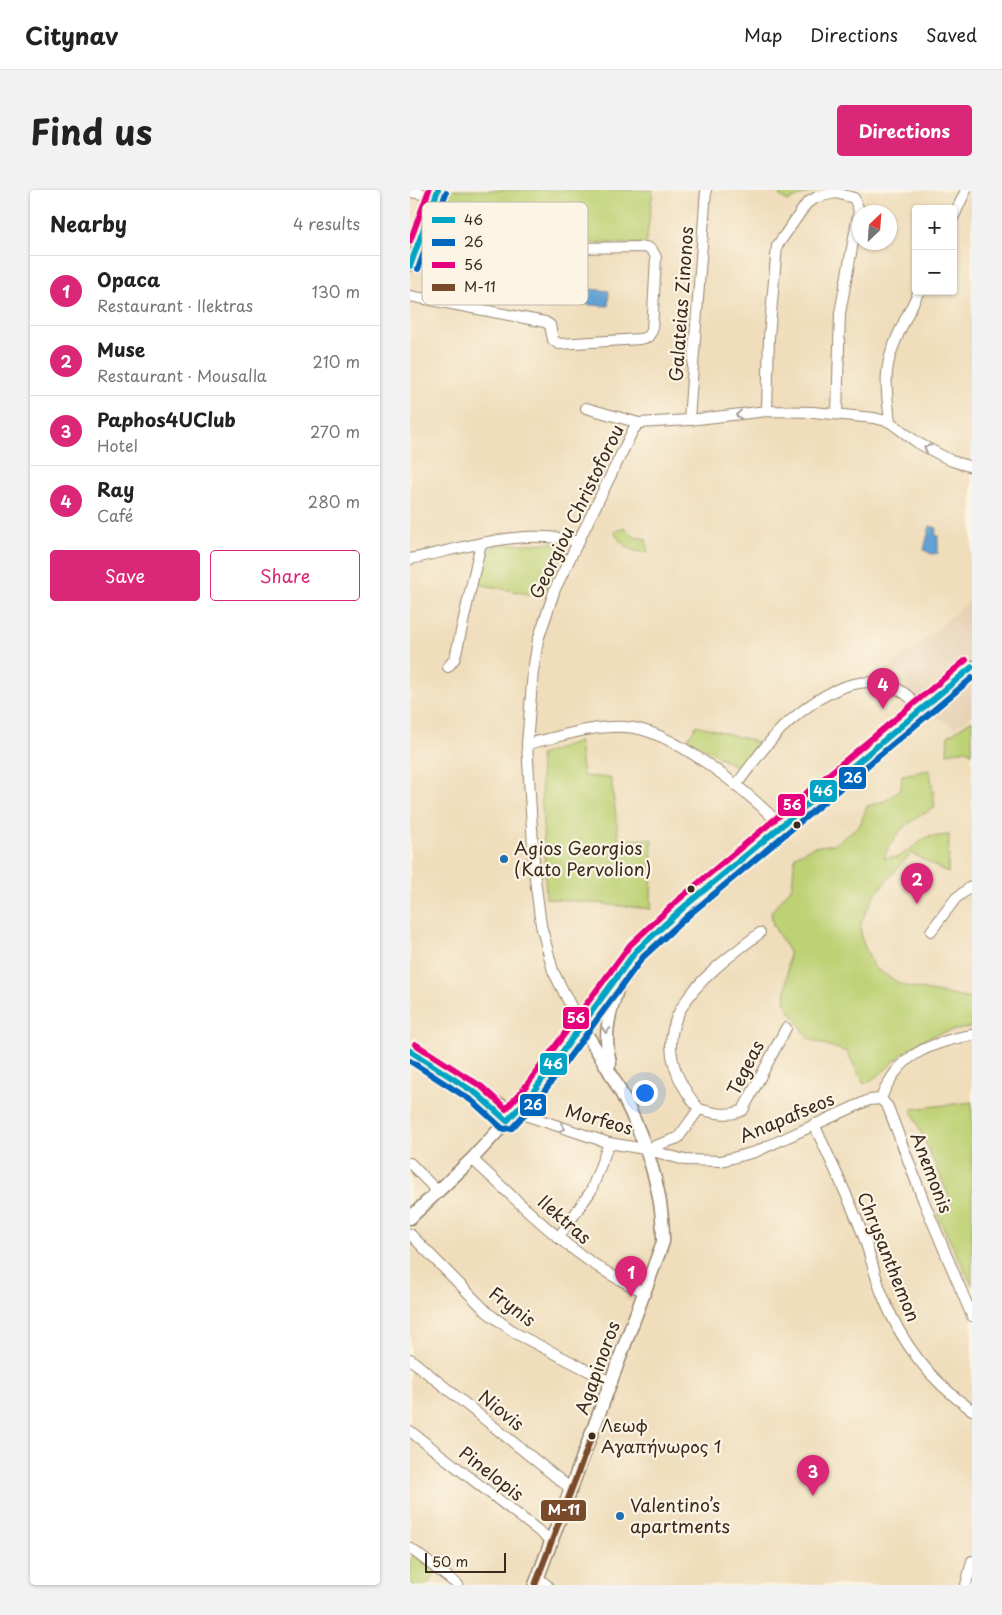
<!DOCTYPE html>
<meta charset="utf-8">
<style>
:root{--surface:#fff;--page:#f2f2f2;--text:#222;--muted:#767676;--line:#e0e0e0;--accent:#db2777}
body{margin:0;font-family:"Playpen Sans",sans-serif;background:var(--page);color:var(--text)}
.controls{position:absolute;right:15px;top:15px;display:grid;overflow:hidden;border-radius:5px;box-shadow:0 1px 4px #0004}
.controls button{width:45px;height:45px;display:grid;place-items:center;padding:0;border:0;border-bottom:1px solid var(--line);background:var(--surface);color:var(--text);font:25px sans-serif}
.compass{position:absolute;left:442px;top:15px;width:45px;height:45px;border-radius:50%;background:var(--surface);box-shadow:0 1px 4px #0004;rotate:25deg}
.scale{position:absolute;left:15px;bottom:12px;width:81px;box-sizing:border-box;padding-left:5px;border:2px solid #3b2a1e;border-top:0;font-size:14px;line-height:18px;white-space:nowrap;color:#3b2a1e;-webkit-text-stroke:4px #fcf5e5;paint-order:stroke}
.you{position:absolute;left:234px;top:902px;width:18px;height:18px;margin:-12px;border:4px solid #fff;border-radius:50%;background:#1a73e8;box-shadow:0 0 0 8px #1a73e833}
.badge{display:grid;place-items:center;width:32px;height:32px;border-radius:50%;background:var(--accent);color:#fff;font-size:16px;font-weight:700}
.pin{position:absolute;translate:-50% -41px;filter:drop-shadow(0 1px 2px #0008)}
.pin::after{content:'';position:absolute;top:26px;width:18px;height:15px;background:inherit;clip-path:polygon(0 0,100% 0,50% 100%)}
.list{margin:0;padding:0;list-style:none}
h2{display:flex;justify-content:space-between;align-items:center;height:65px;margin:0;padding:0 20px;font-size:21px}
h2 small{font-size:16px;font-weight:400;color:var(--muted)}
.list li{display:grid;grid-template-columns:32px 1fr auto;gap:15px;align-items:center;box-sizing:border-box;height:70px;padding:0 20px;border-top:1px solid var(--line)}
.list b{display:block;font-size:19px;white-space:nowrap}
.list p{margin:0;font-size:16px;white-space:nowrap;color:var(--muted)}
.list em{font-size:16px;font-style:normal;color:var(--muted)}
.actions{display:flex;gap:10px;padding:15px 20px}
.actions a{flex:1;padding:11px 0;border:1px solid var(--accent);border-radius:5px;text-align:center;font-size:18px;color:var(--accent)}
.actions .main{background:var(--accent);color:#fff}
.map{position:relative;flex:none;width:562px;height:1395px;overflow:hidden;border-radius:5px}
header{display:flex;align-items:center;gap:30px;box-sizing:border-box;height:70px;padding:0 25px;background:var(--surface);border-bottom:1px solid var(--line)}
header strong{font-size:24px}
nav{display:flex;gap:28px;margin-inline-start:auto;font-size:18px}
.intro{display:flex;align-items:center;justify-content:space-between;box-sizing:border-box;height:120px;padding:0 30px}
h1{margin:0;font-size:35px}
.button{padding:12px 22px;border-radius:5px;background:var(--accent);color:#fff;font-size:18px;font-weight:700}
main{display:flex;gap:30px;padding:0 30px}
aside{flex:1;background:var(--surface);border-radius:5px;box-shadow:0 1px 4px #0004}
.map>svg:first-child{display:block}
.built{fill:#e6d0b5}
.green{fill:#bed175;stroke:#7c7e4a}
.water{fill:#62a2d5;stroke:#4e667a}
.lines{fill:none;stroke-linecap:round;stroke-linejoin:round}
.minor-casing{stroke:#95846c;stroke-width:12}
.major-casing{stroke:#95846c;stroke-width:15}
.minor{stroke:#fff;stroke-width:10}
.major{stroke:#fff;stroke-width:12}
.bus-1-casing{stroke:#fcf5e5;stroke-width:10}
.bus-2-casing{stroke:#fcf5e5;stroke-width:10}
.bus-3-casing{stroke:#fcf5e5;stroke-width:10}
.bus-4-casing{stroke:#fcf5e5;stroke-width:10}
.bus-1{stroke:#03a3c5;stroke-width:6}
.bus-2{stroke:#0065bd;stroke-width:6}
.bus-3{stroke:#e5007d;stroke-width:6}
.bus-4{stroke:#7a4b2a;stroke-width:6}
.oneway{stroke:#a79f9a}
.bus-dot{fill:#3b2a1e;stroke:#fcf5e5;stroke-width:2}
.poi-dot{fill:#1f6fb2;stroke:#fcf5e5;stroke-width:2}
.labels{text-anchor:middle;stroke-width:4.5;stroke-linejoin:round;paint-order:stroke}
.bus-label{font-size:17px;fill:#3b2a1e;stroke:#fcf5e5;text-anchor:start}
.street-label{font-size:18px;fill:#3b2a1e;stroke:#fcf5e5}
.poi-label{font-size:18px;fill:#3b2a1e;stroke:#fcf5e5;text-anchor:start}
.key{fill:#fcf5e5;stroke:#c2b8a9;stroke-width:1}
.key-label{font-size:14px;fill:#3b2a1e}
.line-badge{stroke:#fcf5e5;stroke-width:2}
.badge-label{font-size:14px;text-anchor:middle;font-weight:bold;fill:#fff}
</style>
<header>
<strong>Citynav</strong>
<nav><a>Map</a><a>Directions</a><a>Saved</a></nav>
</header>
<div class="intro"><h1>Find us</h1><a class="button">Directions</a></div>
<main>
<aside>
<h2>Nearby<small>4 results</small></h2>
<ul class="list">
<li><span class="badge">1</span><div><b>Opaca</b><p>Restaurant · Ilektras</p></div><em>130 m</em></li>
<li><span class="badge">2</span><div><b>Muse</b><p>Restaurant · Mousalla</p></div><em>210 m</em></li>
<li><span class="badge">3</span><div><b>Paphos4UClub</b><p>Hotel</p></div><em>270 m</em></li>
<li><span class="badge">4</span><div><b>Ray</b><p>Café</p></div><em>280 m</em></li>
</ul>
<div class="actions"><a class="main">Save</a><a>Share</a></div>
</aside>
<div class="map">
<svg width="562" height="1395" viewBox="0 0 562 1395">
<rect width="100%" height="100%" fill="#fcf5e5"/>
<filter id="ink" filterUnits="userSpaceOnUse"><feTurbulence type="fractalNoise" baseFrequency=".02" numOctaves="2"/><feDisplacementMap in="SourceGraphic" scale="10" xChannelSelector="R" yChannelSelector="G"/><feConvolveMatrix kernelMatrix="1 2 1 2 8 2 1 2 1" color-interpolation-filters="sRGB"/></filter>
<filter id="wash" filterUnits="userSpaceOnUse"><feTurbulence type="fractalNoise" baseFrequency=".0096" numOctaves="4" result="noise"/><feDisplacementMap in="SourceGraphic" scale="20" xChannelSelector="R" yChannelSelector="G"/><feGaussianBlur stdDeviation="1.12" result="paint"/><feColorMatrix in="noise" values="0 0 0 0 0 0 0 0 0 0 0 0 0 0 0 0 0 1.4 0 .05"/><feComposite in="paint" operator="in"/></filter>
<g filter="url(#wash)">
<rect width="100%" height="100%" fill="#efddbb"/>
<!-- built -->
<polygon class="built" points="562,405 562,525 545,537 521,524 493,500 467,490 555,415"/>
<!-- green -->
<g class="green">
<polygon points="41,0 243,0 236,54 147,52 30,37"/>
<polygon points="369,0 406,0 377,11 370,6"/>
<path d="M214,337l10,10 12,2 2,13c-17,1 -26,-6 -34,-20z"/>
<path d="M144,353l5,2 5,7 -22,45 -63,-13 -1,-3c4,-14 5,-29 19,-36z"/>
<polygon points="562,530 562,564 557,560 537,563 538,546"/>
<polygon points="287,535 347,552 328,578 278,548"/>
<polygon points="169,552 173,586 201,588 209,650 242,649 241,719 136,708 130,565"/>
<path d="M520,580l5,38c-25,12 -41,24 -51,50l15,-1 28,-20 22,-2 -1,38 -37,-20 -36,41 -14,28v15l12,30 31,19 68,13v28c-18,3 -40,6 -56,17 -19,12 -31,30 -52,40l-17,-32 -38,-13 -24,-36 4,-51 -16,-27 -2,-13 21,-25 3,-31 18,-9 22,-3 25,-19 7,-19 18,-5 16,-12 1,-14z"/>
<polygon points="562,912 562,1095 527,1025 542,1014 501,919"/>
<polygon points="4,1365 26,1382 17,1395 0,1395 0,1370"/>
</g>
<!-- water -->
<g class="water">
<polygon points="169,98 199,101 198,116 168,114"/>
<polygon points="520,336 527,338 525,345 528,346 528,363 522,364 514,360"/>
</g>
</g>
<g filter="url(#ink)">
<g class="lines">
<!-- minor casing -->
<g class="minor-casing">
<g id="minor">
<polyline points="0,2 26,6"/>
<polyline points="543,28 556,0"/>
<polyline points="0,76 28,0"/>
<polyline points="0,106 135,132 140,135 143,150 149,154 230,149 238,147 242,141 246,67 242,60 236,57 159,58 15,37"/>
<polyline points="176,218 229,233 279,230 357,221 403,222 464,228 480,232 508,253 542,271 562,277"/>
<polyline points="357,221 359,147 367,56 397,13 407,7 426,3 444,8 449,20 430,123 427,224"/>
<polyline points="279,230 296,0"/>
<path d="M480,232c-2,-20 -6,-41 -1,-62 6,-24 20,-47 30,-69"/>
<path d="M0,369c55,-11 113,-32 169,-17"/>
<polyline points="38,477 45,468 71,353"/>
<path d="M117,554c32,-7 65,-19 98,-17 46,1 126,67 156,99"/>
<path d="M326,595c15,-19 29,-40 46,-57 40,-37 96,-72 139,-19"/>
<polyline points="521,741 546,708 562,696"/>
<polyline points="171,836 143,781 131,735 125,689 117,554 123,481 128,450 145,399 223,240 229,233"/>
<polyline points="471,909 478,917 514,1012 562,1126"/>
<path d="M471,909c16,-44 48,-56 91,-64"/>
<path d="M289,919c-66,-80 -3,-128 61,-176"/>
<path d="M289,919c14,4 31,8 44,1l43,-82"/>
<polyline points="106,922 199,953 235,959 275,970 311,971 345,962 459,910 471,909"/>
<path d="M404,934c16,36 34,72 48,108 8,21 12,42 20,62 18,47 48,87 90,116"/>
<polyline points="236,959 268,948 289,919"/>
<path d="M62,969c54,49 104,104 173,133"/>
<polyline points="0,973 28,1002"/>
<polyline points="0,1044 78,1123 107,1144 202,1193"/>
<polyline points="148,1048 181,1001 199,953"/>
<polyline points="0,1169 161,1299"/>
<polyline points="0,1241 143,1352"/>
<polyline points="0,1358 48,1395"/>
<polyline points="129,1389 137,1395"/>
<polyline points="556,1395 562,1371"/>
</g>
</g>
<!-- major casing -->
<g class="major-casing">
<g id="major">
<polyline points="0,861 67,904 106,922"/>
<path d="M200,873c-8,-31 1,-55 11,-85"/>
<polyline points="0,1028 62,969 120,906 226,761 274,717 562,477"/>
<path d="M125,1395l128,-343c1,-75 -40,-154 -82,-216"/>
</g>
</g>
<!-- minor -->
<use href="#minor" class="minor"/>
<!-- major -->
<use href="#major" class="major"/>
<!-- bus-1 casing -->
<g class="bus-1-casing">
<g id="bus-1">
<polyline points="0,76 28,0"/>
<polyline points="0,861 67,904 97,931 120,906 226,761 274,717 562,477"/>
</g>
</g>
<!-- bus-2 casing -->
<g class="bus-2-casing">
<g id="bus-2">
<polyline points="8,79 36,3"/>
<polyline points="0,871 62,911 93,939 102,938 127,911 233,767 280,724 562,488"/>
</g>
</g>
<!-- bus-3 casing -->
<g class="bus-3-casing">
<g id="bus-3">
<polyline points="0,51 19,0"/>
<polyline points="5,854 72,897 96,919 113,900 220,755 268,710 556,470"/>
</g>
</g>
<!-- bus-4 casing -->
<g class="bus-4-casing">
<polyline id="bus-4" points="125,1395 182,1246"/>
</g>
<!-- bus-1 -->
<use href="#bus-1" class="bus-1"/>
<!-- bus-2 -->
<use href="#bus-2" class="bus-2"/>
<!-- bus-3 -->
<use href="#bus-3" class="bus-3"/>
<!-- bus-4 -->
<use href="#bus-4" class="bus-4"/>
</g>
<!-- one-way arrows -->
<defs><path id="oneway-chevron" d="M-2-3.5L2.5 0L-2 3.5" fill="none" stroke-width="1.6" stroke-linecap="round" stroke-linejoin="round" transform="scale(1.25)"/></defs>
<g class="oneway">
<use href="#oneway-chevron" transform="translate(329 225) rotate(174)"/>
<use href="#oneway-chevron" transform="translate(517 258) rotate(-152)"/>
<use href="#oneway-chevron" transform="translate(196 840) rotate(95)"/>
<use href="#oneway-chevron" transform="translate(152 938) rotate(19)"/>
</g>
</g>
<!-- markers -->
<g class="bus-dot">
<circle cx="387" cy="635" r="4.5"/>
<circle cx="281" cy="699" r="4.5"/>
<circle cx="182" cy="1246" r="4.5"/>
</g>
<g class="poi-dot">
<circle cx="94" cy="669" r="5"/>
<circle cx="210" cy="1326" r="5"/>
</g>
<g class="labels">
<!-- bus labels -->
<g class="bus-label">
<text x="191" y="1242">Λεωφ<tspan x="191" dy="21">Αγαπήνωρος 1</tspan></text>
</g>
<!-- street labels -->
<g class="street-label">
<text transform="translate(272 114) rotate(-86)" y="6">Galateias Zinonos</text>
<text transform="translate(167 322) rotate(-64)" y="6">Georgiou Christoforou</text>
<text transform="translate(336 878) rotate(-63)" y="6">Tegeas</text>
<text transform="translate(377 928) rotate(-23)" y="6">Anapafseos</text>
<text transform="translate(189 930) rotate(16)" y="6">Morfeos</text>
<text transform="translate(521 983) rotate(69)" y="6">Anemonis</text>
<text transform="translate(154 1030) rotate(41)" y="6">Ilektras</text>
<text transform="translate(478 1067) rotate(68)" y="6">Chrysanthemon</text>
<text transform="translate(102 1117) rotate(37)" y="6">Frynis</text>
<text transform="translate(188 1178) rotate(-70)" y="6">Agapinoros</text>
<text transform="translate(91 1221) rotate(39)" y="6">Niovis</text>
<text transform="translate(81 1284) rotate(38)" y="6">Pinelopis</text>
</g>
<!-- poi labels -->
<g class="poi-label">
<text x="104" y="665">Agios Georgios<tspan x="104" dy="21">(Kato Pervolion)</tspan></text>
<text x="220" y="1322">Valentino’s<tspan x="220" dy="21">apartments</tspan></text>
</g>
</g>
<!-- legend -->
<rect x="12" y="12" width="166" height="103" rx="8" class="key"/>
<rect x="22" y="27" width="23" height="6" fill="#03a3c5"/>
<rect x="22" y="49" width="23" height="7" fill="#0065bd"/>
<rect x="22" y="72" width="23" height="6" fill="#e5007d"/>
<rect x="22" y="94" width="23" height="7" fill="#7a4b2a"/>
<g class="key-label">
<text x="54" y="35">46</text>
<text x="54" y="57">26</text>
<text x="54" y="80">56</text>
<text x="54" y="102">M-11</text>
</g>
<g class="line-badge">
<rect x="428" y="576" width="29" height="24" rx="5" fill="#0065bd"/>
<rect x="399" y="589" width="29" height="24" rx="5" fill="#03a3c5"/>
<rect x="367" y="603" width="29" height="24" rx="5" fill="#e5007d"/>
<rect x="152" y="816" width="28" height="24" rx="5" fill="#e5007d"/>
<rect x="129" y="862" width="29" height="24" rx="5" fill="#03a3c5"/>
<rect x="109" y="903" width="28" height="24" rx="5" fill="#0065bd"/>
<rect x="130" y="1309" width="47" height="23" rx="5" fill="#7a4b2a"/>
</g>
<g class="badge-label">
<text x="443" y="593">26</text>
<text x="413" y="606">46</text>
<text x="382" y="620">56</text>
<text x="166" y="833">56</text>
<text x="143" y="879">46</text>
<text x="123" y="920">26</text>
<text x="154" y="1325">M-11</text>
</g>
</svg>
<div class="controls">
<button>+</button>
<button>−</button>
</div>
<svg class="compass" viewBox="-18 -18 36 36"><path d="M0-13l5 13h-10z" fill="#e53935"/><path d="M0 13l5-13h-10z" fill="#767676"/></svg>
<div class="scale">50 m</div>
<div class="you"></div>
<div class="pin badge" style="left:221px;top:1107px">1</div>
<div class="pin badge" style="left:507px;top:714px">2</div>
<div class="pin badge" style="left:403px;top:1306px">3</div>
<div class="pin badge" style="left:473px;top:519px">4</div>
</div>
</main>
